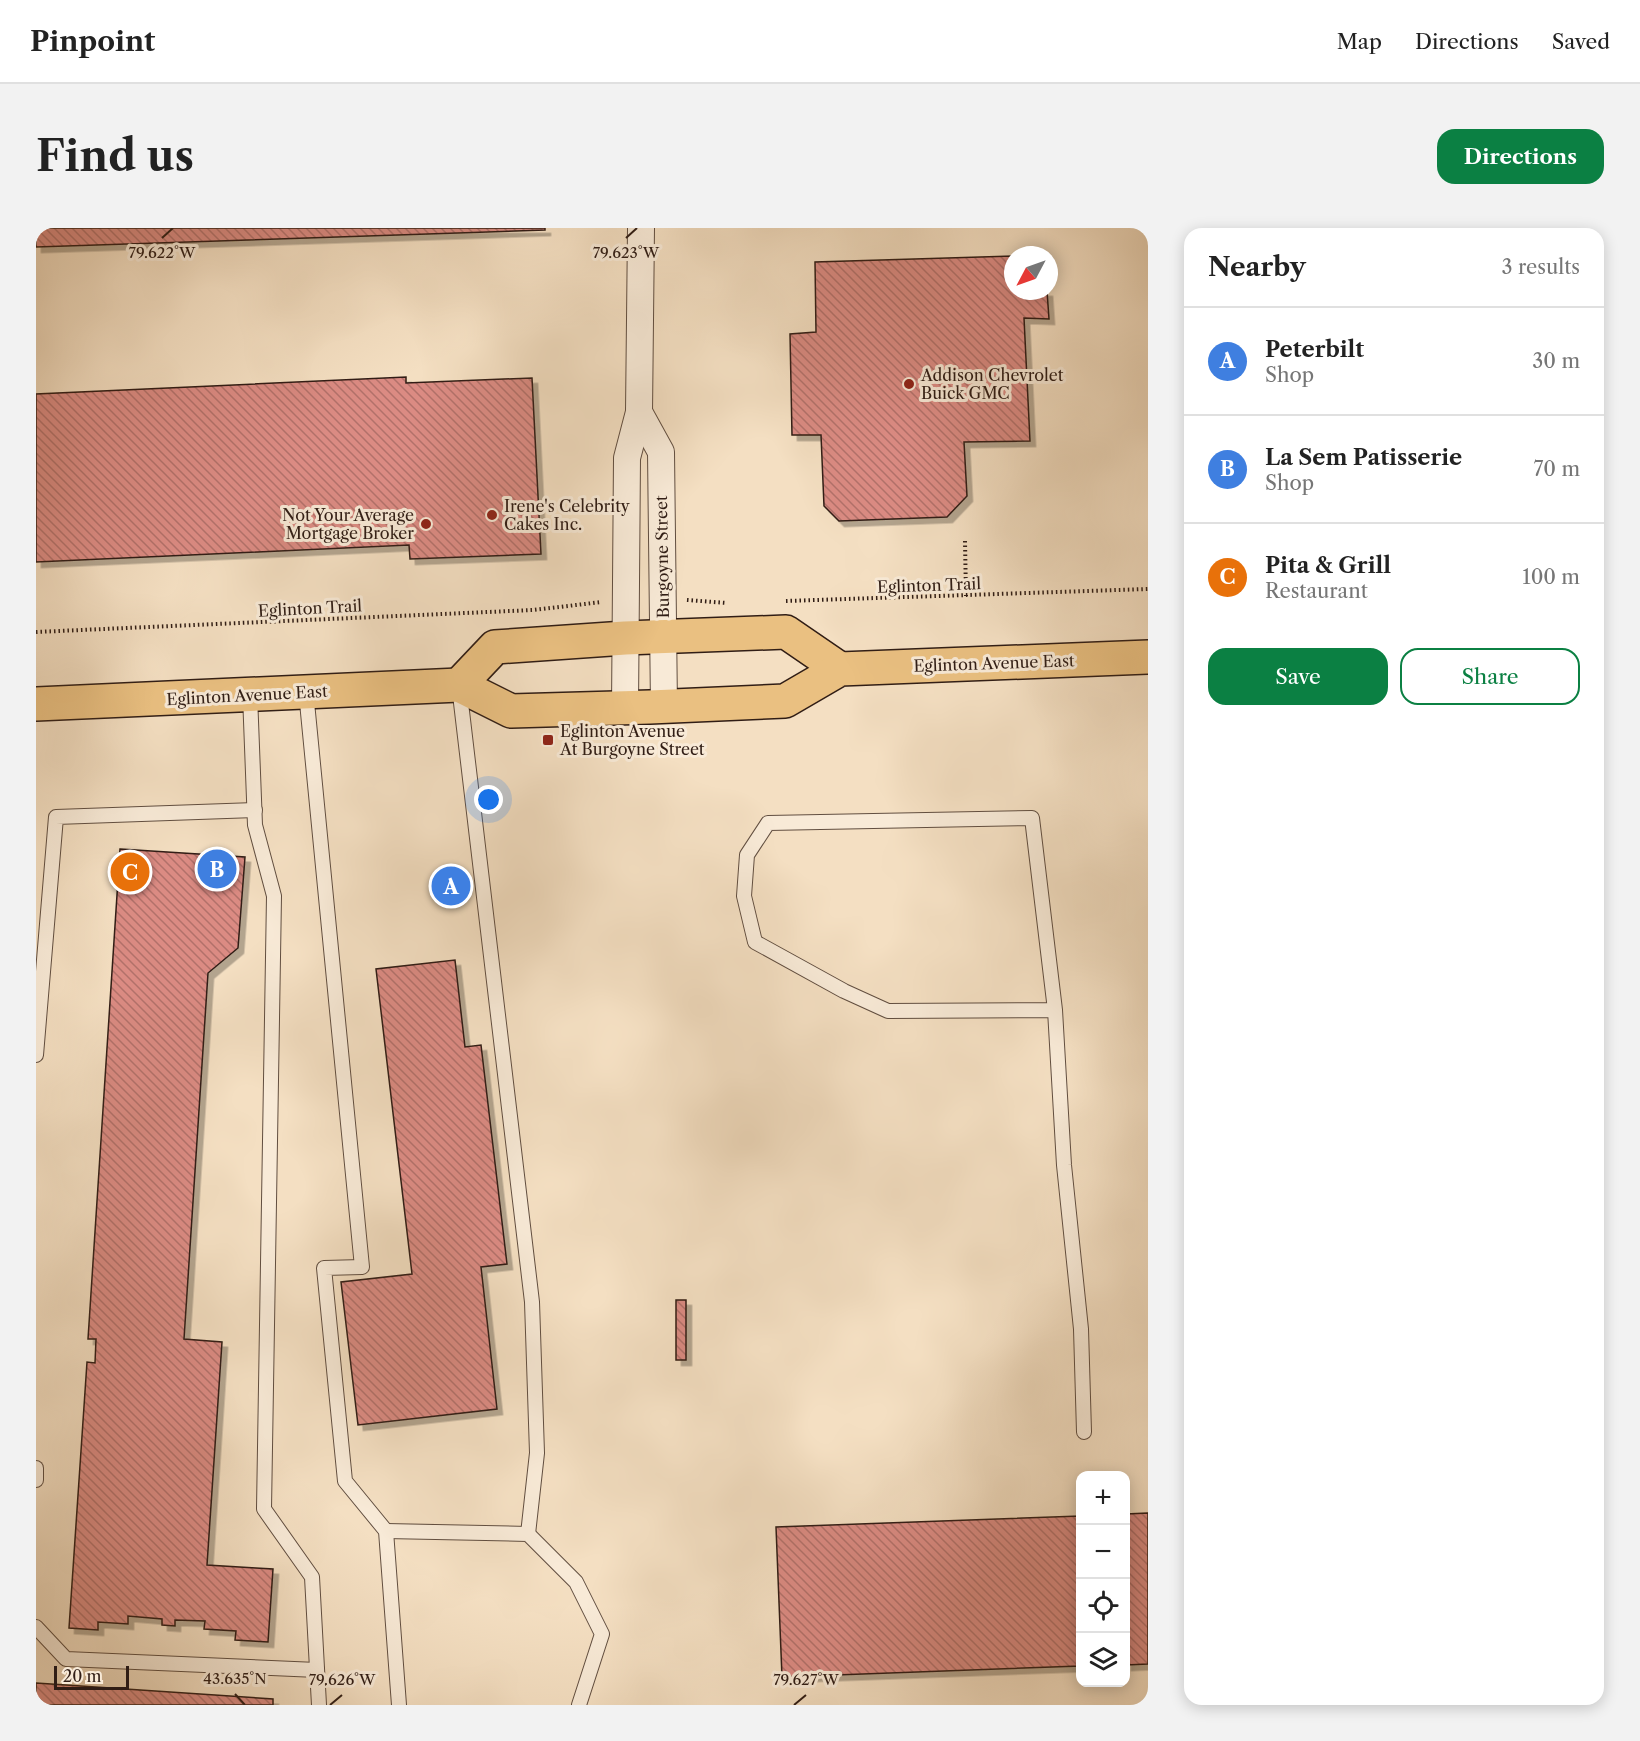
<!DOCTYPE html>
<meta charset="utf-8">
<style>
:root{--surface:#fff;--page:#f2f2f2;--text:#222;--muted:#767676;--line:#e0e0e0;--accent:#0b8043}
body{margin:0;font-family:"Libre Caslon Text",serif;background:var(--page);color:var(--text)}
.controls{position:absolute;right:18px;bottom:18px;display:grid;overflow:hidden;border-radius:12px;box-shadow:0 3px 15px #0003}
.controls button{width:54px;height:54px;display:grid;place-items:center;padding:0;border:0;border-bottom:2px solid var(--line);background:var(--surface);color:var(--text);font:30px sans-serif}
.compass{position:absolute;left:968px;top:18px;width:54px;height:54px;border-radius:50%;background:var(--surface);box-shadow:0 3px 15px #0003;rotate:229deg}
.scale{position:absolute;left:18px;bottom:15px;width:75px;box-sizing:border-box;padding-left:6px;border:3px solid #301d15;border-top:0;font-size:16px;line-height:21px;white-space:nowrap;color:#301d15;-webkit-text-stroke:4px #f8ead7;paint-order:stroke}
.you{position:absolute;left:453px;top:572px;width:21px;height:21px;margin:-15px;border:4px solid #fff;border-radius:50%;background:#1a73e8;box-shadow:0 0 0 9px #1a73e833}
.badge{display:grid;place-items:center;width:39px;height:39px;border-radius:50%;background:var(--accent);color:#fff;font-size:20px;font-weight:700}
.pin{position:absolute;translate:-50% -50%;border:3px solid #fff;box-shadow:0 2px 6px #0006}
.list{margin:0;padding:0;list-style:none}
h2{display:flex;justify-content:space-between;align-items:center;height:78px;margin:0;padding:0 24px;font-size:26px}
h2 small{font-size:20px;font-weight:400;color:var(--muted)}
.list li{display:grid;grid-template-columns:39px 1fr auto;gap:18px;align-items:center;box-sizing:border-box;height:108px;padding:0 24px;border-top:2px solid var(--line)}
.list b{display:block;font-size:22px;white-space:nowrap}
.list p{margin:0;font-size:20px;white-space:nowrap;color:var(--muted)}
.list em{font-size:20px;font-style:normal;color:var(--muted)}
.actions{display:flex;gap:12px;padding:18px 24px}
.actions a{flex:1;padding:14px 0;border:2px solid var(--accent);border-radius:18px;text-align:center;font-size:21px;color:var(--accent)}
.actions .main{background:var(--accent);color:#fff}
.icon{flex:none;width:33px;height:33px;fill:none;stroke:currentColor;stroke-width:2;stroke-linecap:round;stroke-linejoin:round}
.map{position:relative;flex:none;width:1112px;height:1477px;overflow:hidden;border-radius:18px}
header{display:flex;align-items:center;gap:36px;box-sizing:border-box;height:84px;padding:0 30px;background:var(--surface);border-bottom:2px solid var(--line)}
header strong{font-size:28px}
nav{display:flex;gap:33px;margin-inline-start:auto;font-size:21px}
.intro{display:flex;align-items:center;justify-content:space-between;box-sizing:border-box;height:144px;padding:0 36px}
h1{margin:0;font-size:42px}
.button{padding:15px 27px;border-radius:18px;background:var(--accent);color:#fff;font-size:21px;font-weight:700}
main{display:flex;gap:36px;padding:0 36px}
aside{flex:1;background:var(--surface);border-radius:18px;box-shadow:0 3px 15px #0003}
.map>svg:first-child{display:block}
.building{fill:url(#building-back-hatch);stroke:#301d15;stroke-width:1.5;filter:url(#shadow)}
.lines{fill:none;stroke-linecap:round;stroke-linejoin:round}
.service-casing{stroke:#614e40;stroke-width:16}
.minor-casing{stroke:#614e40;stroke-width:28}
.primary-casing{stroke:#301d15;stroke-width:36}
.path{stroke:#301d15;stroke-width:4;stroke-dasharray:1.5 3;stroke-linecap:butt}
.service{stroke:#f8ead7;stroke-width:14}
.minor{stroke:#f8ead7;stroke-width:26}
.primary{stroke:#eac081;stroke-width:33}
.ticks{fill:none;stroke:#301d15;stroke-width:2}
.poi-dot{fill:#8f2418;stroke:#f8ead7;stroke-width:2}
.labels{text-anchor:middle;stroke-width:6;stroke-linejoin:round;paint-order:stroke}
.poi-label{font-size:16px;fill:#301d15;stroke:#f8ead7;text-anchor:start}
.street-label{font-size:16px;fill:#301d15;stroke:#f8ead7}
.ticks-label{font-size:15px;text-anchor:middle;fill:#301d15;stroke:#f8ead7;stroke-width:6;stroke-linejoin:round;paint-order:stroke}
</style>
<header>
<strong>Pinpoint</strong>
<nav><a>Map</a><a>Directions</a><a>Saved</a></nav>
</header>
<div class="intro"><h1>Find us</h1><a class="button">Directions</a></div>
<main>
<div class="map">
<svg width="1112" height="1477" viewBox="0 0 1112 1477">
<defs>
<pattern id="building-back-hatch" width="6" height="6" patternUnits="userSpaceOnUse" patternTransform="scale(1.5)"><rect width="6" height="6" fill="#db8b83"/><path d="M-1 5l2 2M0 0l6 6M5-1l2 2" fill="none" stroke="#b2716a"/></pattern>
<filter id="shadow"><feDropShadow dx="5.5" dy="5.5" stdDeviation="0" flood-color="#0004"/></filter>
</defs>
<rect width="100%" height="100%" fill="#f4dfc2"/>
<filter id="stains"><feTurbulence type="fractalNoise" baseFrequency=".00333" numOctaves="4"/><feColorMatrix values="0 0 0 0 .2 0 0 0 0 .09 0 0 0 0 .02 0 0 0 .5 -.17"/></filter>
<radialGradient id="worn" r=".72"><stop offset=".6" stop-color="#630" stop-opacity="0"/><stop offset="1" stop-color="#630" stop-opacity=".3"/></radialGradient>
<!-- building -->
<g class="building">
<polygon points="0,0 509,0 509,2 0,19"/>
<polygon points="977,28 977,63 1011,63 1013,91 988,90 994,213 928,214 931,268 911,289 803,293 788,278 785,207 756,207 754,106 780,104 779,34"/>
<polygon points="370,149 370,155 496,150 505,326 374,331 373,317 0,334 0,166"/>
<polygon points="84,621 209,629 202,720 172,745 148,1111 186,1114 171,1337 237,1341 232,1414 199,1412 200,1403 168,1401 169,1393 139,1392 139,1398 126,1397 126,1391 92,1388 92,1396 62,1394 62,1402 33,1400 51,1134 59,1135 60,1111 52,1111"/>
<polygon points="419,732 429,819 445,817 471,1036 445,1039 461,1181 322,1197 305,1054 376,1046 340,741"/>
<rect x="640" y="1072" width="10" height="60"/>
<polygon points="1112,1285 1112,1436 1090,1437 1090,1286"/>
<polygon points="1044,1288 1044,1438 746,1449 740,1299"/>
<polygon points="0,1455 237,1471 237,1477 0,1477"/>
</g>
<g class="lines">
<!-- service casing -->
<g class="service-casing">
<g id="service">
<polyline points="423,458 496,1074 501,1225 492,1306"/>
<polyline points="270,464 326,1039 288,1040 309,1253 350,1303 363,1477"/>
<polyline points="214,467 219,597 238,668 228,1281 276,1349 283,1477"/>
<polyline points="1019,782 852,783 808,763 719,714 708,668 711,627 732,595 996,590 1019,782 1028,937 1045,1101 1048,1204"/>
<polyline points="0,827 20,589 219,582"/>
<polyline points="0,1240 0,1252"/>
<polyline points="350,1303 492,1306 540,1354 566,1406 543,1477"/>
<polyline points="0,1399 30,1431 281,1442"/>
</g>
</g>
<!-- minor casing -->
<g class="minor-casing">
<g id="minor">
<polyline points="603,184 625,224 628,479"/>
<polyline points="589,480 591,230 603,184 605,0"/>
</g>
</g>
<!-- primary casing -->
<g class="primary-casing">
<g id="primary">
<polyline points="423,457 459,419 589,410 750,404 804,441"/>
<polyline points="0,476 423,457 475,483 614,479 749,473 804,441 1112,429"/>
</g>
</g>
<!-- path -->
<g class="path">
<polyline points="929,313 930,368"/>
<polyline points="651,372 691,375"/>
<polyline points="750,373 1112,361"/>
<polyline points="0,404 497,382 566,374"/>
</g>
<!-- service -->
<use href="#service" class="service"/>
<!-- minor -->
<use href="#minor" class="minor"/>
<!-- primary -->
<use href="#primary" class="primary"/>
</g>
<!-- ticks -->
<path class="ticks" d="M126,10l11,-10M590,10l11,-10M199,1466l10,11M294,1477l12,-10M758,1477l12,-10"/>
<!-- markers -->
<g class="poi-dot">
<circle cx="873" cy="156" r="6"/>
<circle cx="456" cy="287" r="6"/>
<circle cx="390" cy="296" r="6"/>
<rect x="506" y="506" width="12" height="12" rx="3"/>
</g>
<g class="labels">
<!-- poi labels -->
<g class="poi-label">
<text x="885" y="153">Addison Chevrolet<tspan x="885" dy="18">Buick GMC</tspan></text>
<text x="468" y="284">Irene's Celebrity<tspan x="468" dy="18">Cakes Inc.</tspan></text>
<text x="378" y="293" text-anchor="end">Not Your Average<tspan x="378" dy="18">Mortgage Broker</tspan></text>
<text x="524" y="509">Eglinton Avenue<tspan x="524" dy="18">At Burgoyne Street</tspan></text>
</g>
<!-- street labels -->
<g class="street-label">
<text transform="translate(626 329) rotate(-91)" y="6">Burgoyne Street</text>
<text transform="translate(893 357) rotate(-2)" y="6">Eglinton Trail</text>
<text transform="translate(274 380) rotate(-3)" y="6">Eglinton Trail</text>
<text transform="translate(958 435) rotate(-2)" y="6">Eglinton Avenue East</text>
<text transform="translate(211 467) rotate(-3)" y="6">Eglinton Avenue East</text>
</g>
</g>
<g class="ticks-label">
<text x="126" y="30">79.622°W</text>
<text x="590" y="30">79.623°W</text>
<text x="199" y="1456">43.635°N</text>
<text x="306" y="1457">79.626°W</text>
<text x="770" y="1457">79.627°W</text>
</g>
<rect width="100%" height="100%" filter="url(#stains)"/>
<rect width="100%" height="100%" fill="url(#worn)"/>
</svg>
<div class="controls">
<button>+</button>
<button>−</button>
<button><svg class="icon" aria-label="locate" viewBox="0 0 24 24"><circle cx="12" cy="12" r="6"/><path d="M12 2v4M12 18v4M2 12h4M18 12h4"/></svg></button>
<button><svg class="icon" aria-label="layers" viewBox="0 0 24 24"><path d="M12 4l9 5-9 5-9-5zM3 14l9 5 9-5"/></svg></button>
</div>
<svg class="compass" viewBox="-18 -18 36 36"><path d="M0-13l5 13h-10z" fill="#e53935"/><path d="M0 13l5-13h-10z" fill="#767676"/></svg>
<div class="scale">20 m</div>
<div class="you"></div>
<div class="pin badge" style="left:415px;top:658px;background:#3f7fe0">A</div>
<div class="pin badge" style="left:181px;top:641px;background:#3f7fe0">B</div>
<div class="pin badge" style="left:94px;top:644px;background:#e8710a">C</div>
</div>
<aside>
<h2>Nearby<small>3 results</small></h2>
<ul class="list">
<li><span class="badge" style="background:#3f7fe0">A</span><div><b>Peterbilt</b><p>Shop</p></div><em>30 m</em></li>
<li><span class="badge" style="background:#3f7fe0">B</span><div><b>La Sem Patisserie</b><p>Shop</p></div><em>70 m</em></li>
<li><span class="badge" style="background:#e8710a">C</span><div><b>Pita &amp; Grill</b><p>Restaurant</p></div><em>100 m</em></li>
</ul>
<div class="actions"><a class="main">Save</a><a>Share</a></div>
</aside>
</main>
